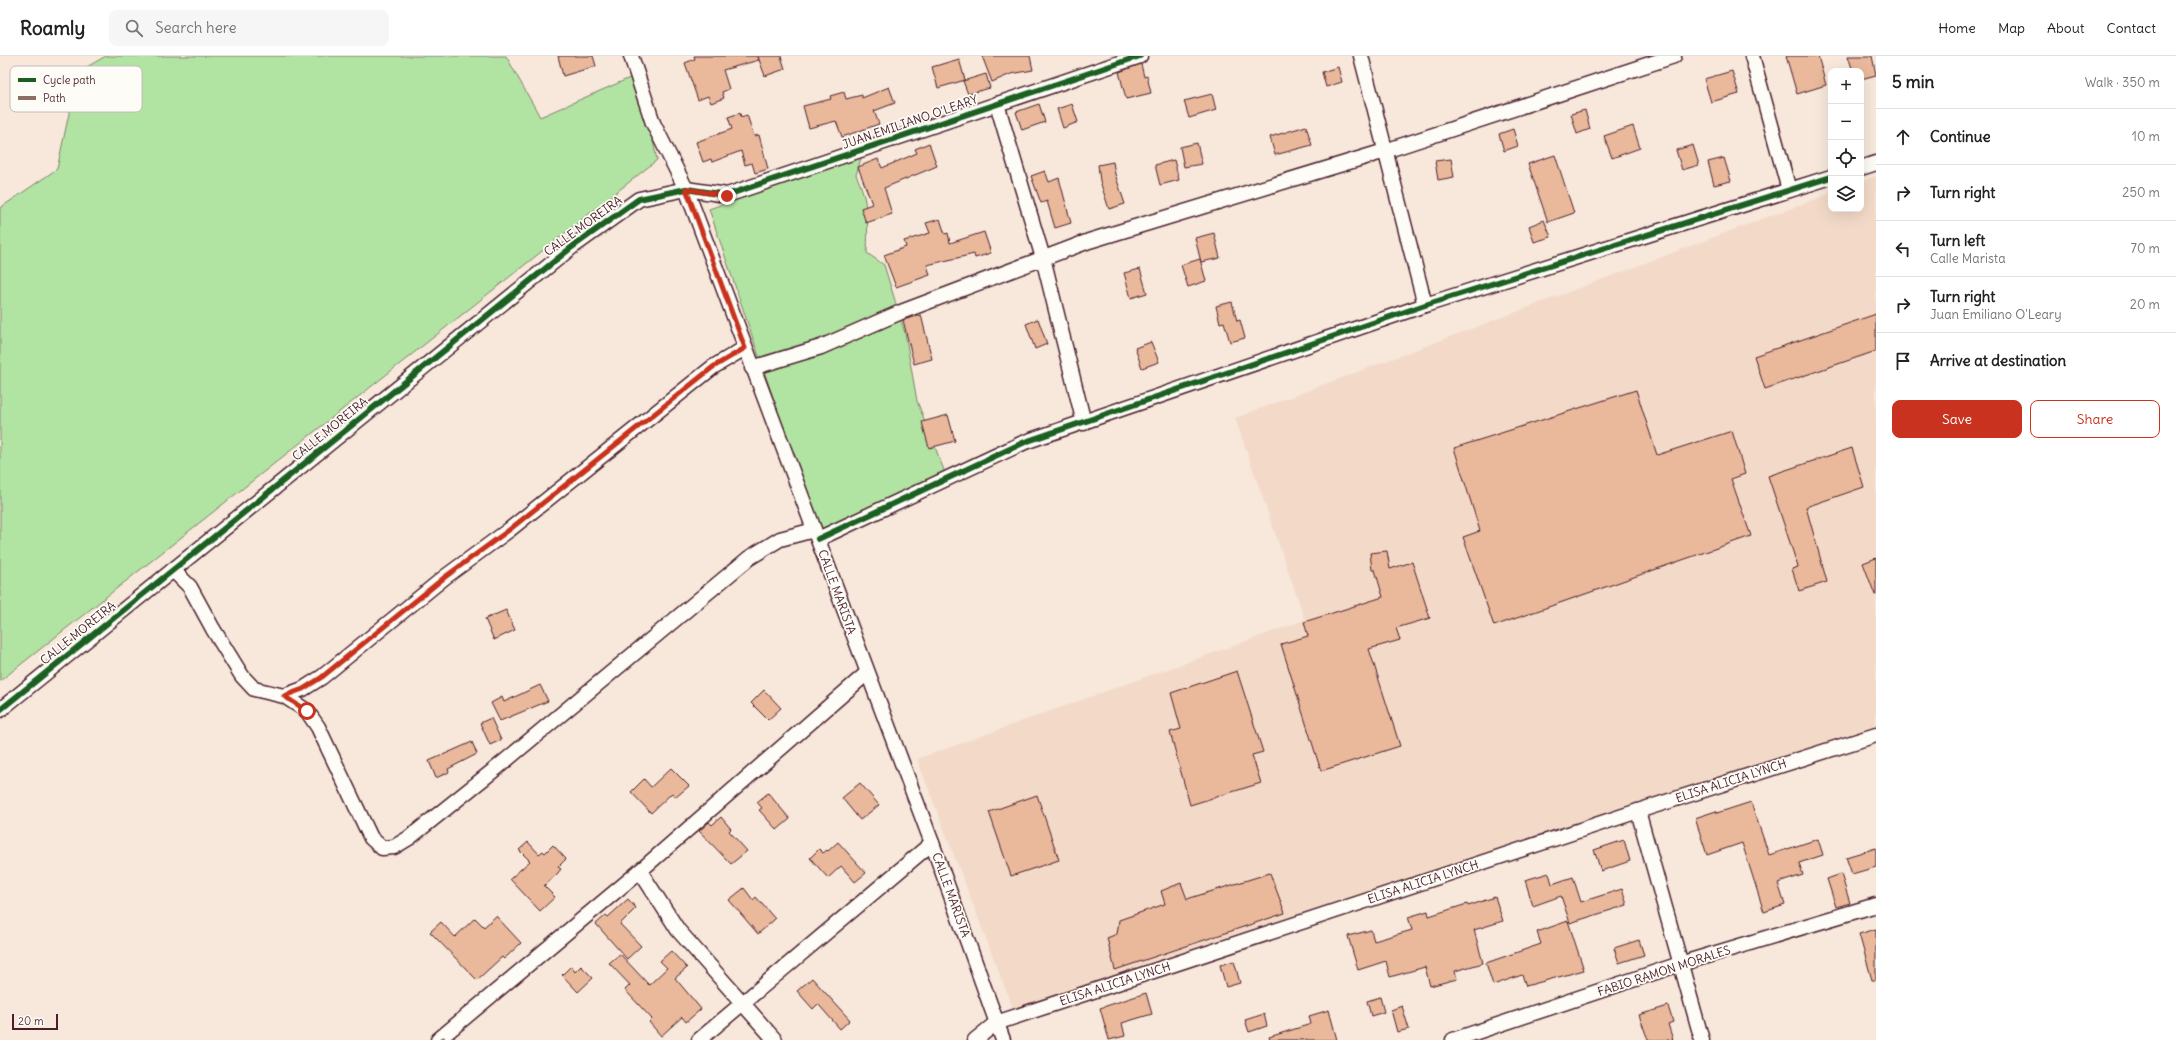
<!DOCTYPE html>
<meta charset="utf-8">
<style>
:root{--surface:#fff;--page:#f6f6f6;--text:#222;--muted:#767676;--line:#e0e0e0;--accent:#c8321e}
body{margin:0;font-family:Delius,sans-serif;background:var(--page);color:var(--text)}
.controls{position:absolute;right:12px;top:12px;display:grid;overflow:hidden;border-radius:8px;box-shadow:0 4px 16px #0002}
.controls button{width:36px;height:36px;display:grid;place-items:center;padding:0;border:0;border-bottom:1px solid var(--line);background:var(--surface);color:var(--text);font:20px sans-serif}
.scale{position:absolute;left:12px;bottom:10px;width:46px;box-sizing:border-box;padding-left:4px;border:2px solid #4a1f2b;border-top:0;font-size:11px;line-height:14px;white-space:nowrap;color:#4a1f2b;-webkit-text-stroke:3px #fdfcf7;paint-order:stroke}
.stop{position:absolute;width:12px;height:12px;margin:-9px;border:3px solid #c8321e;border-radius:50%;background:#fff}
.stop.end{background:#c8321e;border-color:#fff;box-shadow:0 1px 4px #0008}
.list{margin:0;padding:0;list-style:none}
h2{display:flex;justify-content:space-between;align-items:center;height:52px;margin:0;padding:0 16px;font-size:17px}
h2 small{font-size:13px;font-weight:400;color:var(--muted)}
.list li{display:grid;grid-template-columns:26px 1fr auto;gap:12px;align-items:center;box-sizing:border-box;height:56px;padding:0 16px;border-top:1px solid var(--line)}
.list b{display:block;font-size:15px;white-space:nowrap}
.list p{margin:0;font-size:13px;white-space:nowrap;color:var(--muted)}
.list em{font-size:13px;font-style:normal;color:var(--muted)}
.actions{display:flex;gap:8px;padding:12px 16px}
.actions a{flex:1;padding:9px 0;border:1px solid var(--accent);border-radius:8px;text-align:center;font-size:14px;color:var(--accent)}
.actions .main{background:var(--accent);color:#fff}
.icon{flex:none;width:22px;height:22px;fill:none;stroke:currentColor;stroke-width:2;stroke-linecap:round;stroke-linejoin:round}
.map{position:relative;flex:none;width:1876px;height:984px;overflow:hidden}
header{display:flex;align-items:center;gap:24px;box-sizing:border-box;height:56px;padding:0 20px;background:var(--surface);border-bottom:1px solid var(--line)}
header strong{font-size:19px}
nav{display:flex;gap:22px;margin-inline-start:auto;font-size:14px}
.search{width:280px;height:36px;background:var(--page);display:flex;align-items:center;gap:10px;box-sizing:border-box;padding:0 14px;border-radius:8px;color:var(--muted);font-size:15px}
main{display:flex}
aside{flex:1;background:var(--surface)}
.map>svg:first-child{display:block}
.built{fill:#f3dac8}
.green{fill:#b1e3a3;stroke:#7e8167}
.building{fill:#eab89b;stroke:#4a1f2b}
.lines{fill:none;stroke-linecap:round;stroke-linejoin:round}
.minor-casing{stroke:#4a1f2b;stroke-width:17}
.minor{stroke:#fdfcf7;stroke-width:14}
.quiet{stroke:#8d6e63;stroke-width:5;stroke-dasharray:10 5;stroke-linecap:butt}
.cycleway-casing{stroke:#fdfcf7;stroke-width:8}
.cycleway{stroke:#1b5e20;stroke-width:6}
.route{stroke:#c8321e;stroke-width:5}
.labels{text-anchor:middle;stroke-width:3.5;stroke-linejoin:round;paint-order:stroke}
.street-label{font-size:12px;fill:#4a1f2b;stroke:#fdfcf7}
.key{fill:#fdfcf7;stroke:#c7baba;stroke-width:1}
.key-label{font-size:11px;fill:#4a1f2b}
</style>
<header>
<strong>Roamly</strong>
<div class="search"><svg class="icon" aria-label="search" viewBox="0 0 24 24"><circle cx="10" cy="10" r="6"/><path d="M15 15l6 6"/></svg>Search here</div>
<nav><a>Home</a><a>Map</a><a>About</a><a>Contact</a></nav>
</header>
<main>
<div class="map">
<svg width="1876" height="984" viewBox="0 0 1876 984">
<rect width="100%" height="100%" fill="#f7e8db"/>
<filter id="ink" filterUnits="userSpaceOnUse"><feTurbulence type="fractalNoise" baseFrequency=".025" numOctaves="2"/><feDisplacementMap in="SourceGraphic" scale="8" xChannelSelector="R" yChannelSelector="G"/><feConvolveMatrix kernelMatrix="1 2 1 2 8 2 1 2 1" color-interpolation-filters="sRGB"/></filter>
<g filter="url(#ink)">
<!-- built -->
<polygon class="built" points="1876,120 1876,676 1018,966 917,703 1305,564 1235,362 1831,137 1831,153 1861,153 1861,126"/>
<!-- green -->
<g class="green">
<polygon points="106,0 506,0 540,61 639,18 657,104 0,625 0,152 57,113 78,16"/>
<path d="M862,99l-6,20c13,26 12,50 11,78l17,12 21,68 12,68 32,82 -129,53 -111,-327z"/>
</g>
<!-- building -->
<g class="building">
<polygon points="558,0 593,0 596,10 563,20"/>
<polygon points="694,0 781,0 785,13 765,20 758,1 759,4 723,14 729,33 722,36 724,42 711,47 708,40 698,44 685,7 695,3"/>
<polygon points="982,0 1030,0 1033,14 1011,18 992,26"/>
<polygon points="1786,0 1818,0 1826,29 1797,38"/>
<polygon points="1848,0 1872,0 1876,19 1861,23 1861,15 1853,15"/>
<polygon points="959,3 965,24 938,32 932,11"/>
<polygon points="1141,8 1144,21 1147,20 1151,37 1126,43 1119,16"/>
<polygon points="1338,11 1342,26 1326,31 1322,16"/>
<polygon points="1732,15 1739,38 1711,46 1704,23"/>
<polygon points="986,18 990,32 968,38 963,25"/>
<polygon points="889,31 895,47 874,55 879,68 842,81 836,65 809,72 803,50 831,43 830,40 844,36 846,43 862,39 862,42"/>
<polygon points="1212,38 1216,54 1189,62 1184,45"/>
<polygon points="1039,48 1045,66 1022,74 1016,56"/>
<polygon points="1072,48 1078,66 1063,72 1057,53"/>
<polygon points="1585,54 1590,73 1577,78 1571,58"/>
<polygon points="740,57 741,61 747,59 754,80 759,79 768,113 755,117 752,107 745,109 741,95 712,106 711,103 703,106 696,86 732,73 728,61"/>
<polygon points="1306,70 1312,89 1275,99 1270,81"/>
<polygon points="1633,70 1640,92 1612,102 1604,80"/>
<polygon points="1513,73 1518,90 1504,95 1499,78"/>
<polygon points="929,87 937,110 884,132 892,158 866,167 861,152 872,148 858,111 878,103 882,112 917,97 915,93"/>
<polygon points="1197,87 1202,108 1184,111 1180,91"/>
<polygon points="1693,89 1699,109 1682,114 1676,94"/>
<polygon points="1555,99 1574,157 1548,166 1528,108"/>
<polygon points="1724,102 1731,125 1714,129 1708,106"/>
<polygon points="1451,103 1454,121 1438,124 1435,105"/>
<polygon points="1174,104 1179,124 1160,129 1155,109"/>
<polygon points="1113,106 1115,118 1125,148 1109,153 1100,125 1098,109"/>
<polygon points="1045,115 1049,126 1059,122 1071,167 1055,172 1047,145 1041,147 1031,120"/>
<polygon points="940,163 945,178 948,177 950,187 984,176 991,197 975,202 974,198 927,209 930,219 896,231 884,199 906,191 904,185 930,177 926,167"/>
<polygon points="1544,164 1551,181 1534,186 1529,170"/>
<polygon points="1214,177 1220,202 1201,206 1195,182"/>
<polygon points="1200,203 1206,225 1188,231 1181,209"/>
<polygon points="1140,213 1147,237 1131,242 1124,217"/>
<polygon points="1232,246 1237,265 1240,264 1245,282 1230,286 1224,266 1220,267 1216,250"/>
<polygon points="1876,258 1876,295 1765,333 1754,300"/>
<polygon points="921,259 932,303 914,308 903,264"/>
<polygon points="1038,263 1047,288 1035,293 1026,268"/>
<polygon points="1151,286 1159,306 1142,312 1135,292"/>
<polygon points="1636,334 1657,399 1732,375 1745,418 1731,423 1751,480 1494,570 1463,481 1480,475 1454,392"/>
<polygon points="948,359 955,385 929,392 922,366"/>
<polygon points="1852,392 1864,431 1806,451 1827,526 1799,535 1792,513 1798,511 1768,420"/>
<polygon points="1387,495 1390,513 1412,506 1430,562 1396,572 1400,584 1369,593 1400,690 1321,715 1281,588 1308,580 1304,566 1383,541 1375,514 1372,514 1370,497"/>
<polygon points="1876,502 1876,539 1875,539 1863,507"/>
<polygon points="506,554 515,574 494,584 485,563"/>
<polygon points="1237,615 1263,696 1252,699 1261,727 1190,749 1170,676 1181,673 1171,637"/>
<polygon points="540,629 548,645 500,665 491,647 502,641 504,646"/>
<polygon points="764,634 781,652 768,664 751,647"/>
<polygon points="491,662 501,684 490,689 480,667"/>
<polygon points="472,686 477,698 448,713 449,716 436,722 429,705"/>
<polygon points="671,712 689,730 676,741 672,737 651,757 631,736 644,723 651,731"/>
<polygon points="860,727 879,749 860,764 842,742"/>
<polygon points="768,737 790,763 777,774 759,754 762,752 757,746"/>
<polygon points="1037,739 1059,804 1011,820 989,756"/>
<polygon points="1751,746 1769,799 1818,783 1823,799 1799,807 1803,819 1778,827 1785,849 1764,856 1742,787 1707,799 1695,762 1716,755 1717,757"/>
<polygon points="721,761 731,773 729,775 747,795 731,808 699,775 709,766 712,769"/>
<polygon points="1624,784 1630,805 1601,815 1594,794"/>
<polygon points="528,786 539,798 543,795 545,797 553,789 566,803 558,811 561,813 557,818 544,830 555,841 540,855 510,823 530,805 519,794"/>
<polygon points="838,786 866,817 855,826 841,810 828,822 810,802 819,793 823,797 827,794 828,795"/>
<polygon points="1876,792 1876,811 1852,818 1846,801"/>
<polygon points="1270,817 1285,857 1115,914 1107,882 1117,878 1119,864 1165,848 1161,835 1181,827 1187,843"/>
<polygon points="1549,817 1552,828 1573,821 1581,846 1622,833 1627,849 1570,867 1561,840 1533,850 1525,824"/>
<polygon points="1841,818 1850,847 1836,851 1827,823"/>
<polygon points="744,832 753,844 756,841 775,863 758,878 729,844"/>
<polygon points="1495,841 1503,865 1474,874 1483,907 1455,915 1457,923 1430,930 1425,911 1390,921 1386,905 1358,914 1348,880 1371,874 1374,885 1412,874 1408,861 1428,855 1429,860 1467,848 1468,850"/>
<polygon points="628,843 636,852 620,868 641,890 627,903 596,868 606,859 608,861"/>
<polygon points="496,860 521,887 504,903 502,901 477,924 430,876 441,866 455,881 475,862 484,871"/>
<polygon points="1568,865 1584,914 1526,930 1522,919 1493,929 1486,907 1541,888 1537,876"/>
<polygon points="1876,873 1876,924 1872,924 1859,878"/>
<polygon points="1639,884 1644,899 1619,907 1614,892"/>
<polygon points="671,895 687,912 675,922 701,953 686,966 682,961 661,980 649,966 652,963 625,934 630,929 609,907 620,898 649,929 667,912 660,905"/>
<polygon points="1234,905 1240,927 1226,931 1220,909"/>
<polygon points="571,910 575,916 581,910 593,922 578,936 562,919"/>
<polygon points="812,922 850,964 840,973 818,948 813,953 797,935"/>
<polygon points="1146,937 1152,958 1122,967 1125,980 1109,984 1100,952"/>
<polygon points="1380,941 1384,956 1371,960 1367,945"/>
<polygon points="1402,950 1409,973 1397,976 1391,954"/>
<polygon points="1668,950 1673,966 1668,968 1673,984 1648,984 1639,959"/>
<polygon points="1329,954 1337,984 1270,984 1269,981 1311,968 1309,960"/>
<polygon points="1264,958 1267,970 1249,976 1245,964"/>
</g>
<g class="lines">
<!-- minor casing -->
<g class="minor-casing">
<g id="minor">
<polyline points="631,0 653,67 686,133 932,787 1003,984"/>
<polyline points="1361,0 1425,249"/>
<polyline points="1752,0 1789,134"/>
<polyline points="997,48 1043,202 1084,367"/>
<polyline points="1861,112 1876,107"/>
<polyline points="752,312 821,291 901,256 1089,185 1385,95 1674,0"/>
<polyline points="818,483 1025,386 1425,249 1831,121"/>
<polyline points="173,514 190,531 213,573 242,620 254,633 284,640 303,633 322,621 445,521 509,474 713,311 745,292"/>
<polyline points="284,640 307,655 318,671 371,782 382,792 394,791 409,782 499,710 749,502 780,483 814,474"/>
<polyline points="0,654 572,191 639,143 686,133 727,139 1140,0"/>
<polyline points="1638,755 1702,984"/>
<polyline points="640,815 678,874 775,984"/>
<polyline points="438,984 640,815 867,617"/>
<polyline points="699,984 932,787"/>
<polyline points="975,984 996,967 1638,755 1876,679"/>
<polyline points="1453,984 1680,908 1876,849"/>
</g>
</g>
<!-- minor -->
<use href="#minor" class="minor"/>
<!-- quiet -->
<polyline class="quiet" points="442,981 443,984"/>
<!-- cycleway casing -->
<g class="cycleway-casing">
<g id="cycleway">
<polyline points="818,483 1025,386 1425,249 1831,121"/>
<polyline points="0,654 572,191 639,143 686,133 727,139 1140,0"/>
</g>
</g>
<!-- cycleway -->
<use href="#cycleway" class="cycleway"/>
</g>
</g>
<g class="lines" filter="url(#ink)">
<!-- route -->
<polyline class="route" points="307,655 284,640 303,633 322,621 445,521 509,474 713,311 745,292 686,133 727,140"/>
</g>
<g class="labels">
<!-- street labels -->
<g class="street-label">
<text transform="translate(910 66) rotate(-19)" y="4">JUAN EMILIANO O'LEARY</text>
<text transform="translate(583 170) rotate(-36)" y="4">CALLE MOREIRA</text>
<text transform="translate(330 373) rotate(-39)" y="4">CALLE MOREIRA</text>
<text transform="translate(837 536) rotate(70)" y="4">CALLE MARISTA</text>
<text transform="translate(78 577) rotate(-39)" y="4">CALLE MOREIRA</text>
<text transform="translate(1731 725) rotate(-18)" y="4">ELISA ALICIA LYNCH</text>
<text transform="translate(1423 826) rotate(-18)" y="4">ELISA ALICIA LYNCH</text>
<text transform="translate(951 839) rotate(70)" y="4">CALLE MARISTA</text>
<text transform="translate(1664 915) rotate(-18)" y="4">FABIO RAMON MORALES</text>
<text transform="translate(1115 928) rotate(-18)" y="4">ELISA ALICIA LYNCH</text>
</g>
</g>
<!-- legend -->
<rect x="10" y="10" width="132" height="46" rx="6" class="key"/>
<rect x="18" y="22" width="18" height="4" fill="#1b5e20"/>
<rect x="18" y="40" width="18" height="4" fill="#8d6e63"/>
<g class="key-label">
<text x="43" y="28">Cycle path</text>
<text x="43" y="46">Path</text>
</g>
</svg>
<div class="controls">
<button>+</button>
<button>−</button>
<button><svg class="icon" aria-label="locate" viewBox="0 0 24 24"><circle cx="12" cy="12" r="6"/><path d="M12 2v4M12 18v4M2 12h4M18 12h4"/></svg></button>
<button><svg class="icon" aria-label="layers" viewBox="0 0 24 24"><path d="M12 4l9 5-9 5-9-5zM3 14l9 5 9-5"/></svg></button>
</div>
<div class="scale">20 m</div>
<div class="stop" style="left:307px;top:655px"></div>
<div class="stop end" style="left:727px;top:140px"></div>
</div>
<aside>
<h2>5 min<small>Walk · 350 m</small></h2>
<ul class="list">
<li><svg class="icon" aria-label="ahead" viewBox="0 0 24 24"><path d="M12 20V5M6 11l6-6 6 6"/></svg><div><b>Continue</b></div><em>10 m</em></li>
<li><svg class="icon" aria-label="right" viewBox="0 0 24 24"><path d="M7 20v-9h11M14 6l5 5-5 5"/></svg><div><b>Turn right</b></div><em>250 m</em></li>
<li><svg class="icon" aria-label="left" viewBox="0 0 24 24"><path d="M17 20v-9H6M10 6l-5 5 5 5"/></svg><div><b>Turn left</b><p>Calle Marista</p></div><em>70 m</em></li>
<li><svg class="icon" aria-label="right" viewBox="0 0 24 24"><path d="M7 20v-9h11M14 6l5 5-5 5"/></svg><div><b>Turn right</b><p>Juan Emiliano O'Leary</p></div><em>20 m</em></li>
<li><svg class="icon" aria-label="arrive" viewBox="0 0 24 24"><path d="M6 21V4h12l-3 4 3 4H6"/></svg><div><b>Arrive at destination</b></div></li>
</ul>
<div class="actions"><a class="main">Save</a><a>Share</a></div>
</aside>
</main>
